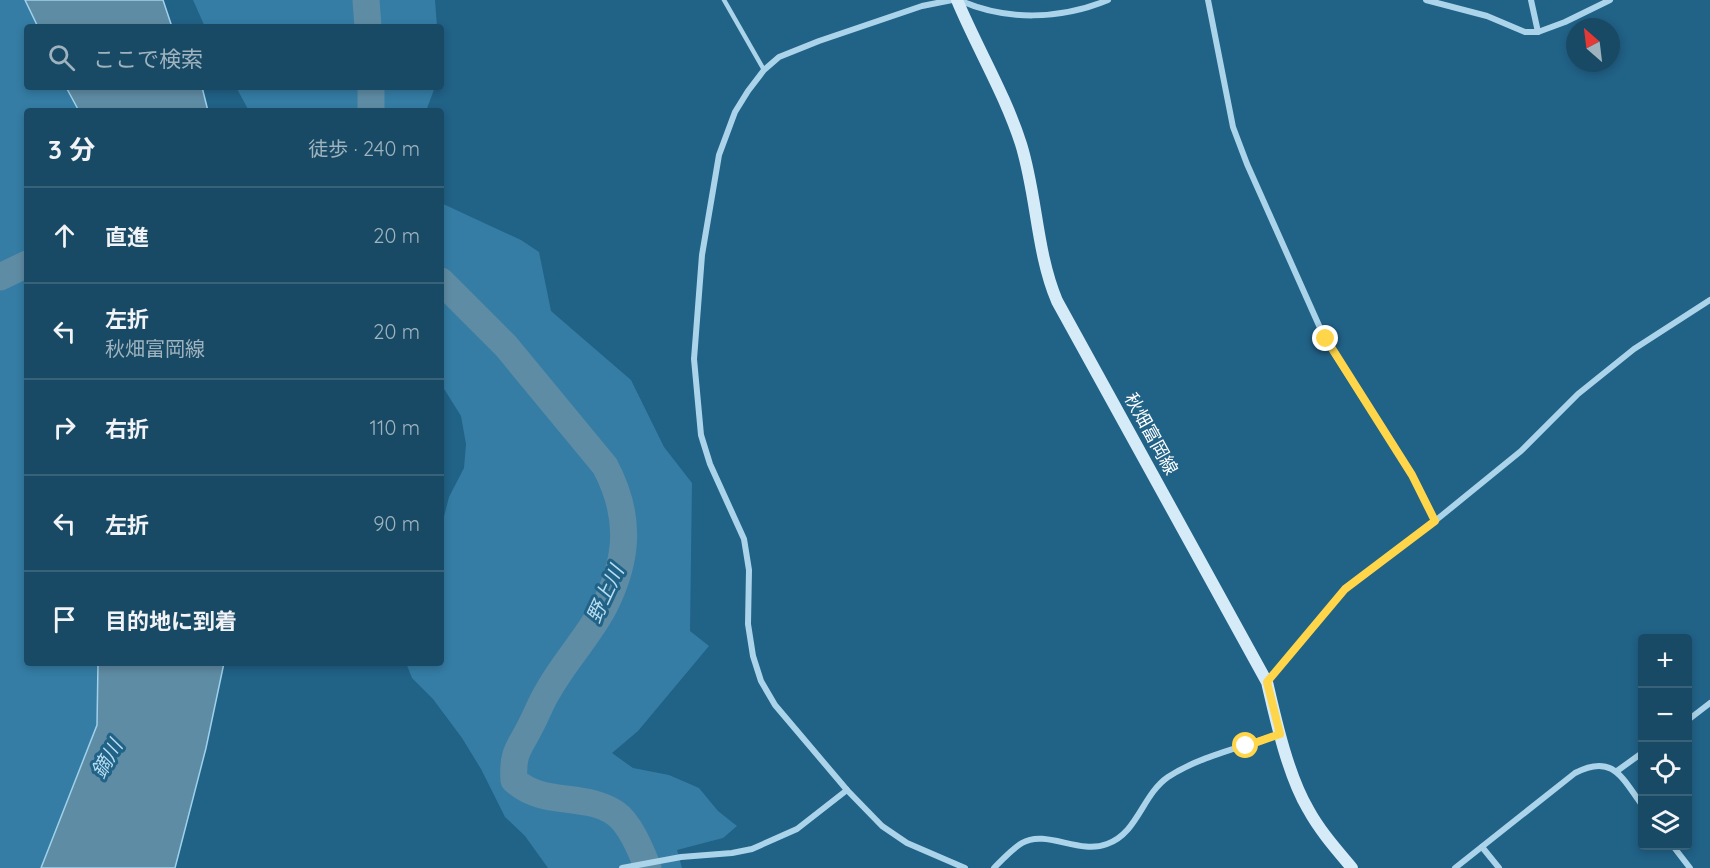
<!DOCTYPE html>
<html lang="ja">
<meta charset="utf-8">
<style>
:root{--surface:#194a65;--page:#26546e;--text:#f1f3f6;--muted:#9fb3bf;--line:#376279}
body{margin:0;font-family:Quicksand,"Noto Sans JP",sans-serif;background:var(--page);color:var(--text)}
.controls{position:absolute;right:18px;bottom:18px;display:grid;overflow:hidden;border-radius:6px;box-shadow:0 3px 9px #0003}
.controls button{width:54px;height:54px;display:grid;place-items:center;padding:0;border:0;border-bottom:2px solid var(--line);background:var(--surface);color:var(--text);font:30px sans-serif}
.compass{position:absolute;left:1566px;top:18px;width:54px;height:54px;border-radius:50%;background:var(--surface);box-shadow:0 3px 9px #0003;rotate:332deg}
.stop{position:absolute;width:18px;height:18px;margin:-14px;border:4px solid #ffd54a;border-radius:50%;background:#fff}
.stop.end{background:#ffd54a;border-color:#fff;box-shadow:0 2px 6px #0008}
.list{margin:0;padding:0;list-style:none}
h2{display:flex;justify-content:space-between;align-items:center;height:78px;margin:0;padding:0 24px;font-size:26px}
h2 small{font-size:20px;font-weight:400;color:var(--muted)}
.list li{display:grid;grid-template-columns:39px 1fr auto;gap:18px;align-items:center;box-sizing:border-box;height:96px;padding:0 24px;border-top:2px solid var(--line)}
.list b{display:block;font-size:22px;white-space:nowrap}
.list p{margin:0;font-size:20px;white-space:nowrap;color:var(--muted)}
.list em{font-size:20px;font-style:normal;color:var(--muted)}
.icon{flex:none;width:33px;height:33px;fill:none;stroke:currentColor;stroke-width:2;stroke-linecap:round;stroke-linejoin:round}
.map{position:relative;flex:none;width:1710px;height:868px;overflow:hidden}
.search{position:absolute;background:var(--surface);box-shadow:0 3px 9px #0003;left:24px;top:24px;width:420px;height:66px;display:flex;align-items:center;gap:15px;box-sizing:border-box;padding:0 21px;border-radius:6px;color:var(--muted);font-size:22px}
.panel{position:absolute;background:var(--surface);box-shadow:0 3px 9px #0003;left:24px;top:108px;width:420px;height:558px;border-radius:6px}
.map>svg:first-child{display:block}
.green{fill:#357da5}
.water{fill:#5f8ca5;stroke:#9fd1eb;stroke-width:1.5}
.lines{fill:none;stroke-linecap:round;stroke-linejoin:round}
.river{stroke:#5f8ca5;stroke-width:27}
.lane{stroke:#abd4ea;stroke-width:4.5}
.street{stroke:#abd4ea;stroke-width:6}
.secondary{stroke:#d6ebf8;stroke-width:12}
.route{stroke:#ffd54a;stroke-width:8}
.labels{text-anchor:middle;stroke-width:6;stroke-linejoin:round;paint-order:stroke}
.street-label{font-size:18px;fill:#fff;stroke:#216287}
.water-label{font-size:20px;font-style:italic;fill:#b7ddf1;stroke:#216287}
</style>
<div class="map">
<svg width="1710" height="868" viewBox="0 0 1710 868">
<rect width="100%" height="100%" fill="#216287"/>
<!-- green -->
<g class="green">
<polygon points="0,0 128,0 142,27 27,27 27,87 157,87 154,111 27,111 27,663 140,663 96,868 0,868"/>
<polygon points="193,0 435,0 437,27 205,27"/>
<polygon points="236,87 435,87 426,111 249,111"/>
<polygon points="441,203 521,240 539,252 551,311 631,380 664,447 692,483 690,631 709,646 638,731 612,753 633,768 669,775 699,788 718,811 737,826 723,838 677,850 682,868 548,868 525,836 505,817 481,769 462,738 433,699 412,678 406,663 441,663 441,528 449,497 464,468 466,444 461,416 441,384"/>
</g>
<!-- water -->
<g class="water">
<polygon points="25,0 163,0 172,27 38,27"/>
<polygon points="66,87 202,87 208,111 79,111"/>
<polygon points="98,663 224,663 206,748 175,868 41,868 97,725"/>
</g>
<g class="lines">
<!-- river -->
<g class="river">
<polyline points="366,0 368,27"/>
<polyline points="371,87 371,111"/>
<polyline points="0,277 27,264"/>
<path d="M441,281l65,65 99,120c26,49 24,92 -1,141 -16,30 -40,55 -56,84 -7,11 -11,23 -17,34 -11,23 -19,26 -17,55 28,27 70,12 101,33 15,10 26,38 33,55"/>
</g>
<!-- lane -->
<polyline class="lane" points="724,0 764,70"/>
<!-- street -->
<g class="street">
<polyline points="952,0 922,6 819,41 779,57 764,70 748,91 735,112 719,155 702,255 694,359 701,435 710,464 744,539 749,570 748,624 753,656 761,681 775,705 847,790 882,826 907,843 965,868"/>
<path d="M959,0c46,21 101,20 149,0"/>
<polyline points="1208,0 1233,127 1247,164 1325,339 1412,475 1435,521"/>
<polyline points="1426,0 1487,16 1525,32 1538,32 1565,22 1610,0"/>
<polyline points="1531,0 1538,32"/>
<polyline points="1267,682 1345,589 1435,521 1521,451 1578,394 1634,349 1710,300"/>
<polyline points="1688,720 1710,703"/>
<polyline points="1617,771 1642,753"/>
<polyline points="1673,846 1690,868"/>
<polyline points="1482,847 1499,868"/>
<polyline points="622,868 681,857 732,853 752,849 797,829 847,790"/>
<path d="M994,868c8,-8 18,-19 28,-25 24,-14 57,12 85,1 31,-11 35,-49 61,-67 32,-21 75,-30 111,-43"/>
<path d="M1455,868l120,-95c38,-20 47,5 67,32"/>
</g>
<!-- secondary -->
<path class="secondary" d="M957,0c20,48 48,94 64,144 16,51 15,107 36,157l210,381c9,39 21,93 41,127 12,22 28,40 44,59"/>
</g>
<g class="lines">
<!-- route -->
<polyline class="route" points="1246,746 1280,734 1267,682 1345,589 1435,521 1412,475 1326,339"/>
</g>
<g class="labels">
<!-- street labels -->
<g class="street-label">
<text transform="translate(1151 434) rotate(61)" y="6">秋畑富岡線</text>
</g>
<!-- water labels -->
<g class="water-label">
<text transform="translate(605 594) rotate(-65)" y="7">野上川</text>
<text transform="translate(107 759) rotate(-60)" y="7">鏑川</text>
</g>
</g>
</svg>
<div class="controls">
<button>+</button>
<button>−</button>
<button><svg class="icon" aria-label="locate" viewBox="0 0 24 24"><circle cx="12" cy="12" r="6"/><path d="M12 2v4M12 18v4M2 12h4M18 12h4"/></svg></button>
<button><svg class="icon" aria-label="layers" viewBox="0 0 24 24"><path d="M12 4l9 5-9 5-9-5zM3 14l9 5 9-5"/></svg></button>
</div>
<svg class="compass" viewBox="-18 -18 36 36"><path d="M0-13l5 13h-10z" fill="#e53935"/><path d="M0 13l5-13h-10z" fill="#9fb3bf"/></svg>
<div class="stop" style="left:1246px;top:746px"></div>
<div class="stop end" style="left:1326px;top:339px"></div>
<div class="search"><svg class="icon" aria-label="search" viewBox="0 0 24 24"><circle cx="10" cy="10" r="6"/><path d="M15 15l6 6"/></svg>ここで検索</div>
<section class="panel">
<h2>3 分<small>徒歩 · 240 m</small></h2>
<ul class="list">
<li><svg class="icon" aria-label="ahead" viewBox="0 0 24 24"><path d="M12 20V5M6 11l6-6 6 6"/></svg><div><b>直進</b></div><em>20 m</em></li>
<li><svg class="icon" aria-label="left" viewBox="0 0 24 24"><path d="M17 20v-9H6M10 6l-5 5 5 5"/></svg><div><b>左折</b><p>秋畑富岡線</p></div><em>20 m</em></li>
<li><svg class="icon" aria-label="right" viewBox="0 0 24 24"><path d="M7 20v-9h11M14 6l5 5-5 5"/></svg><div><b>右折</b></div><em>110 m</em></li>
<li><svg class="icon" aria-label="left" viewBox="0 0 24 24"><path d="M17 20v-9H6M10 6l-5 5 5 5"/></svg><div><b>左折</b></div><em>90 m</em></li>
<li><svg class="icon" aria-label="arrive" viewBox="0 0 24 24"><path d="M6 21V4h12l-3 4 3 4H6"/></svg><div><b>目的地に到着</b></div></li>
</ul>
</section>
</div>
